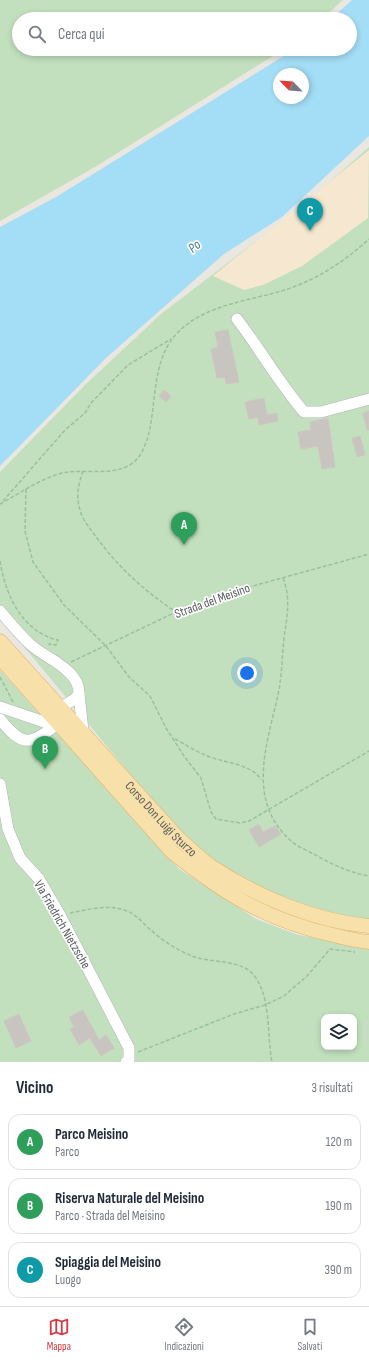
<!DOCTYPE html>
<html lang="it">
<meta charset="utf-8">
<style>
:root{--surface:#fff;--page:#f6f6f7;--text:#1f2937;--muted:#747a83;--line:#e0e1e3;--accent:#d73940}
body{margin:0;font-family:"Sofia Sans Condensed",sans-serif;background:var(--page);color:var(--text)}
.controls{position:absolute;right:12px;bottom:12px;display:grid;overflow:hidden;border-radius:8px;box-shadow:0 2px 6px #0003}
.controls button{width:36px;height:36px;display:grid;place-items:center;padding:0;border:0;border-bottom:1px solid var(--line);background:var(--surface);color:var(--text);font:20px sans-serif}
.compass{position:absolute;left:273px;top:68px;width:36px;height:36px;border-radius:50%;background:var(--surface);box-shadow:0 2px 6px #0003;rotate:295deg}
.you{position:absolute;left:247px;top:673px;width:14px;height:14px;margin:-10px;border:3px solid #fff;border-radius:50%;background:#1a73e8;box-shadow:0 0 0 6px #1a73e833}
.badge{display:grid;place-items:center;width:26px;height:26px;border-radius:50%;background:var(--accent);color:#fff;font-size:13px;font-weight:700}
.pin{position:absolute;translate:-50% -33px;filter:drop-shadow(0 1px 2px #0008)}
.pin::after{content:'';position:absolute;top:21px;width:14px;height:12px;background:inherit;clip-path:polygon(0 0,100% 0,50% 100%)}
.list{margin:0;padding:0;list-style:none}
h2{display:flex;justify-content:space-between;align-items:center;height:52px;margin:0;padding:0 16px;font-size:17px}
h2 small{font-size:13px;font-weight:400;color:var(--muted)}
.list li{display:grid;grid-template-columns:26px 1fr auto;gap:12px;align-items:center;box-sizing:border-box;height:56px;margin:0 8px 8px;padding:0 8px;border:1px solid var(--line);border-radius:12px}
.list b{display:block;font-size:15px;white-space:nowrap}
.list p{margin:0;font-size:13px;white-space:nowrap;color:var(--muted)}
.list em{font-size:13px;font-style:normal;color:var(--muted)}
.icon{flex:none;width:22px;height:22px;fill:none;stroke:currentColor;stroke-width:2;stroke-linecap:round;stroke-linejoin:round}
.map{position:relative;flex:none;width:369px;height:1062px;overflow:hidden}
.search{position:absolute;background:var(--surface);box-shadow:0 2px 6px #0003;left:12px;right:12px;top:12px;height:44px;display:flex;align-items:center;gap:10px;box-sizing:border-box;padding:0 14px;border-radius:22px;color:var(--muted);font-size:15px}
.sheet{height:244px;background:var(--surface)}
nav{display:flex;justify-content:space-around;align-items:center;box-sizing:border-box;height:56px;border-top:1px solid var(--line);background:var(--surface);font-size:11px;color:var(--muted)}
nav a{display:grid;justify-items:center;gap:2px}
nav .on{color:var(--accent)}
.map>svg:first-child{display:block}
.green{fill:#c2e0be;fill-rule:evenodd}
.sand{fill:#f6e8d0}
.water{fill:#a4ddf6;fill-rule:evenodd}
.building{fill:#c8c4bf;stroke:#cec8bf}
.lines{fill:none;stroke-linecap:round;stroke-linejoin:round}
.minor-casing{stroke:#b1b3b7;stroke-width:12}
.major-casing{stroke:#e3ae60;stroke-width:15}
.path{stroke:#99c19f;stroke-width:1.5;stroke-dasharray:4 2;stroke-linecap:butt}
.minor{stroke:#fff;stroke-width:11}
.major{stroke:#f7e0a9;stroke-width:14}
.labels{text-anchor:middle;stroke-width:3.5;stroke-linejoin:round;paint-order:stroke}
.street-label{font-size:13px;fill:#595d60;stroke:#fff}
.water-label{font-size:14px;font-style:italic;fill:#417a9d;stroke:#fff}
</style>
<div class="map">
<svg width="369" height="1062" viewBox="0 0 369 1062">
<rect width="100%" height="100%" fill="#eae7e0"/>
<!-- green -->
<g class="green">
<polygon points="0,0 343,0 322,19 19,19 19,49 284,49 95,167 0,221"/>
<polygon points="369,147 369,921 307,908 236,876 180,834 0,618 0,472 85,385 161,314 307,202"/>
<path d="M0,670l179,199 77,50 42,16 71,10v117h-369zM324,1017h30v30h-30z"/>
</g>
<!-- sand -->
<polygon class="sand" points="369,150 368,218 302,266 263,285 244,290 213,276"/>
<!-- water -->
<path class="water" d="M352,0h17v136l-87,81 -58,37 -118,104 -106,108v-239l56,-30 239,-148h55v-30h-19zM279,74h24v24h-24z"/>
<!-- building -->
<g class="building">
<polygon points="228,330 239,382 226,384 225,377 217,378 211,349 218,347 215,332"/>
<polygon points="164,390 171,396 166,402 159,396"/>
<polygon points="264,398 267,415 277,413 278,421 259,425 258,417 249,419 245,402"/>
<polygon points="369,411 369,430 367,430 363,413"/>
<polygon points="328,418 335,467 322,469 318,446 301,449 298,432 311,430 310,422"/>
<polygon points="360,436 365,455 357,457 352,438"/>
<polygon points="259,824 263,832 275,826 281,834 259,847 249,830"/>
<polygon points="83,1010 99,1040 106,1035 114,1048 101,1056 90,1038 79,1045 70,1029 74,1027 69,1017"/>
<polygon points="19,1014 31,1041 16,1048 4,1021"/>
</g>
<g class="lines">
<!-- minor casing -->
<g class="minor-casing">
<g id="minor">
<path d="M237,319c23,30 42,64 67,93h17l48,-13"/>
<path d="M0,611c10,12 20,24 31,34 16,14 49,25 48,49"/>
<polyline points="0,707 47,723 57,724"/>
<polyline points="61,707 75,699 79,694 83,731"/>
<path d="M0,719c22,28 30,27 57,5"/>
<polyline points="0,784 8,829 20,858 39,879 60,915 129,1048 129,1060 126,1062"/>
</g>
</g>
<!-- major casing -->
<g class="major-casing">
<g id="major">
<path id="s1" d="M0,641l179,198c11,9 21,20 33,28 46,30 102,54 157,59"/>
<path d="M0,658l172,194c53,42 94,68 161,83 12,3 24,6 36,7"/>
</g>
</g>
<!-- path -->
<g class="path">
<path d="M83,471c-5,13 -7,26 -3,39 2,9 9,17 14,24 23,32 49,56 82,78"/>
<polyline points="26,489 25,531 33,562 64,605 106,646 129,677 150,696 166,728 184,756 201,778 211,812 216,819 240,823 249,821 369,751"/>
<polyline points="3,501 65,430 85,413 91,403 128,365 171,339"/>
<path d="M0,504c20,-11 40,-25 62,-31 24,-5 54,5 73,-12 7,-6 10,-16 13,-24 10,-39 2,-84 37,-111 31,-25 75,-26 111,-40 28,-11 51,-27 73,-47"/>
<path d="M0,561c5,33 22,71 58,79l-2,5 -7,-1 2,3"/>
<path d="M283,578c8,20 4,39 1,60 -2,19 -2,38 -6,57 -11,49 -32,105 12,145 5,5 12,8 18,11 20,11 38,21 61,25"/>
<polyline points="71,662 176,612 224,594 369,554"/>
<polyline points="0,677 13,702"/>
<path d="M175,739c10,5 20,12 30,16 17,8 47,8 56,25"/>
<path d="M70,913c16,-3 38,-9 54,-3 12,3 18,13 27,20 11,11 27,20 41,26 21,8 51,2 64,22 15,22 11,59 16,84"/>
<polyline points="138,1052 234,1014 265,1005 284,996 307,976 330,949 355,952"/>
</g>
<!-- minor -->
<use href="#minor" class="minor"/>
<!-- major -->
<use href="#major" class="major"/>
</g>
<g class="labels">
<!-- street labels -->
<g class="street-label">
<text transform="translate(212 600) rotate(-20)" y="5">Strada del Meisino</text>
<text dy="5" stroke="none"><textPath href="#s1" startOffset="240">Corso Don Luigi Sturzo</textPath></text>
<text transform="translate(63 924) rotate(60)" y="5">Via Friedrich Nietzsche</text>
</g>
<!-- water labels -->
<g class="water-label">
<text transform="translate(194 246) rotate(-40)" y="5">Po</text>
</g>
</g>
</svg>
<div class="controls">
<button><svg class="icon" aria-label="layers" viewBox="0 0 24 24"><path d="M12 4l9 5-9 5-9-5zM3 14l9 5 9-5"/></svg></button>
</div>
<svg class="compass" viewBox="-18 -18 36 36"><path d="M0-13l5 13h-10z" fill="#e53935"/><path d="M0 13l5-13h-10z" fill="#747a83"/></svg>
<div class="you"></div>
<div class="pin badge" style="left:184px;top:545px;background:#2e9e5b">A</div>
<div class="pin badge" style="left:45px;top:769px;background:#2e9e5b">B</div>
<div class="pin badge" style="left:310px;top:231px;background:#0f9aa8">C</div>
<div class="search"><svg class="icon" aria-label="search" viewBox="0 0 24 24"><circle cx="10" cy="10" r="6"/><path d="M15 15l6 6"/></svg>Cerca qui</div>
</div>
<section class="sheet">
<h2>Vicino<small>3 risultati</small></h2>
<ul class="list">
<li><span class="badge" style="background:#2e9e5b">A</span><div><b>Parco Meisino</b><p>Parco</p></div><em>120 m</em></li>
<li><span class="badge" style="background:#2e9e5b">B</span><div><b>Riserva Naturale del Meisino</b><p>Parco · Strada del Meisino</p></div><em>190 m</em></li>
<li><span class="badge" style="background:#0f9aa8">C</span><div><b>Spiaggia del Meisino</b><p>Luogo</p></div><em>390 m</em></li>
</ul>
</section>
<nav>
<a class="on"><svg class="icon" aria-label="map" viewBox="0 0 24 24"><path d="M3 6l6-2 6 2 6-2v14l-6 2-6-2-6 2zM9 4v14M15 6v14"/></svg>Mappa</a>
<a><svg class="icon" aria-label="directions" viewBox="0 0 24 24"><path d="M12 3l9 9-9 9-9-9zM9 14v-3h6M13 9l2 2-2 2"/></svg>Indicazioni</a>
<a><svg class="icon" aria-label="saved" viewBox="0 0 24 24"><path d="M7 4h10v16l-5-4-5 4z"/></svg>Salvati</a>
</nav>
